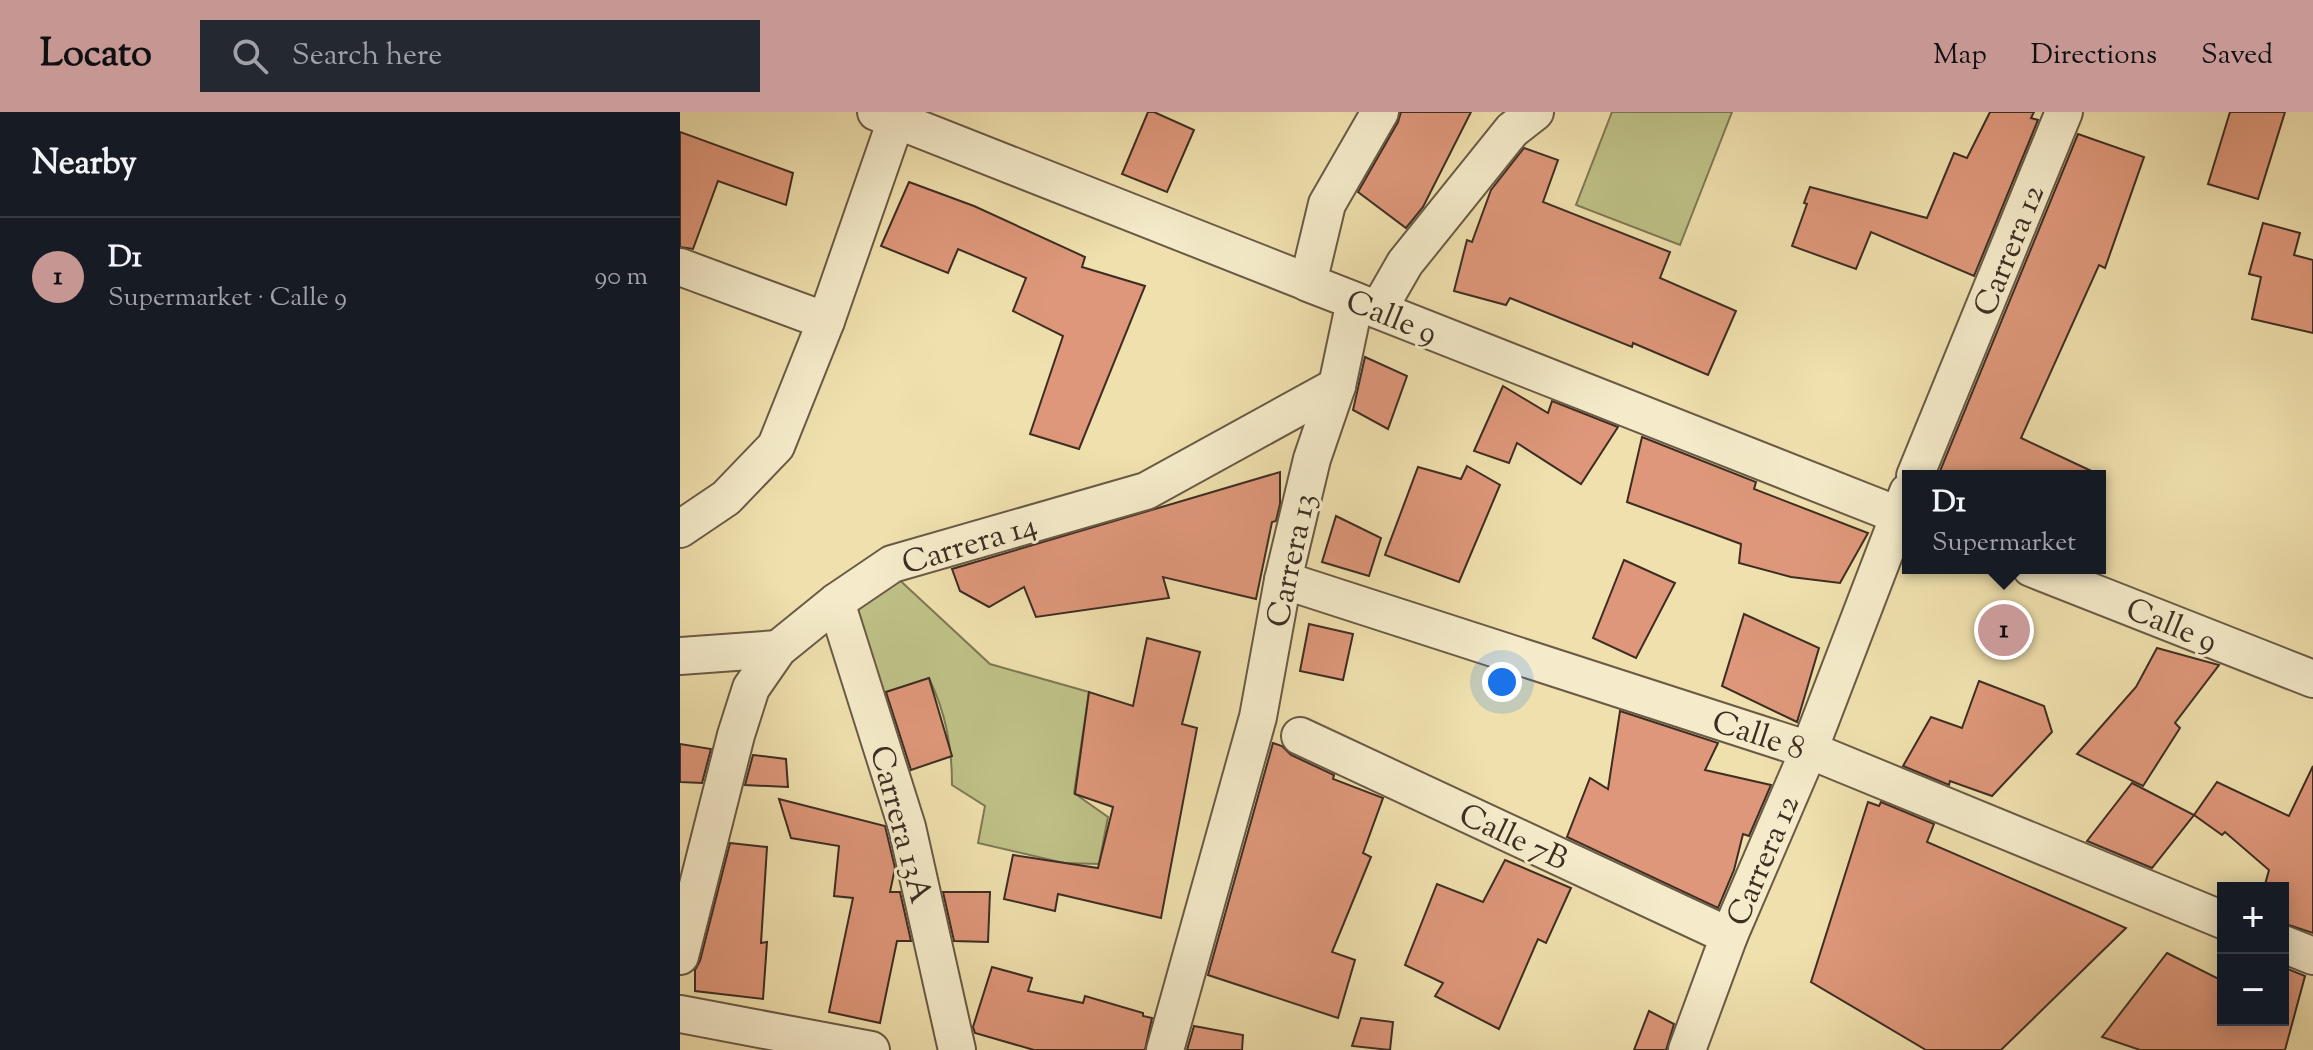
<!DOCTYPE html>
<meta charset="utf-8">
<style>
:root{--surface:#171b24;--page:#242831;--text:#f1f3f6;--muted:#9ea1a6;--line:#363941;--accent:#c59692}
body{margin:0;font-family:"Sorts Mill Goudy",serif;background:var(--page);color:var(--text)}
.controls{position:absolute;right:24px;bottom:24px;display:grid;overflow:hidden;border-radius:0px;box-shadow:0 4px 20px #0003}
.controls button{width:72px;height:72px;display:grid;place-items:center;padding:0;border:0;border-bottom:2px solid var(--line);background:var(--surface);color:var(--text);font:40px sans-serif}
.you{position:absolute;left:822px;top:570px;width:28px;height:28px;margin:-20px;border:6px solid #fff;border-radius:50%;background:#1a73e8;box-shadow:0 0 0 12px #1a73e833}
.badge{display:grid;place-items:center;width:52px;height:52px;border-radius:50%;background:var(--accent);color:#111;font-size:26px;font-weight:700}
.pin{position:absolute;translate:-50% -50%;border:4px solid #fff;box-shadow:0 2px 8px #0006}
.popup{position:absolute;left:1222px;top:358px;width:204px;height:104px;box-sizing:border-box;display:grid;place-content:center;border-radius:0px;background:var(--surface);filter:drop-shadow(0 2px 6px #0005);font-size:26px;white-space:nowrap;color:var(--muted)}
.popup b{font-size:30px;color:var(--text)}
.popup::after{content:'';position:absolute;left:50%;top:100%;margin-left:-16px;border:16px solid transparent;border-top-color:var(--surface)}
.list{margin:0;padding:0;list-style:none}
h2{display:flex;justify-content:space-between;align-items:center;height:104px;margin:0;padding:0 32px;font-size:34px}
h2 small{font-size:26px;font-weight:400;color:var(--muted)}
.list li{display:grid;grid-template-columns:52px 1fr auto;gap:24px;align-items:center;box-sizing:border-box;height:120px;padding:0 32px;border-top:2px solid var(--line)}
.list b{display:block;font-size:30px;white-space:nowrap}
.list p{margin:0;font-size:26px;white-space:nowrap;color:var(--muted)}
.list em{font-size:26px;font-style:normal;color:var(--muted)}
.icon{flex:none;width:44px;height:44px;fill:none;stroke:currentColor;stroke-width:2;stroke-linecap:round;stroke-linejoin:round}
.map{position:relative;flex:none;width:1633px;height:938px;overflow:hidden}
header{display:flex;align-items:center;gap:48px;box-sizing:border-box;height:112px;padding:0 40px;background:var(--accent);color:#111}
header strong{font-size:38px}
nav{display:flex;gap:44px;margin-inline-start:auto;font-size:28px}
.search{width:560px;height:72px;background:var(--page);display:flex;align-items:center;gap:20px;box-sizing:border-box;padding:0 28px;border-radius:0px;color:var(--muted);font-size:30px}
main{display:flex}
aside{flex:1;background:var(--surface)}
.map>svg:first-child{display:block}
.green{fill:#bec186;stroke:#7e7854;stroke-width:2}
.building{fill:#de977a;stroke:#3d2e23;stroke-width:2}
.lines{fill:none;stroke-linecap:round;stroke-linejoin:round}
.minor-casing{stroke:#6a5a46;stroke-width:40}
.minor{stroke:#f5ebca;stroke-width:36}
.labels{text-anchor:middle;stroke-width:6;stroke-linejoin:round;paint-order:stroke}
.street-label{font-size:32px;fill:#3d2e23;stroke:#f5ebca}
</style>
<header>
<strong>Locato</strong>
<div class="search"><svg class="icon" aria-label="search" viewBox="0 0 24 24"><circle cx="10" cy="10" r="6"/><path d="M15 15l6 6"/></svg>Search here</div>
<nav><a>Map</a><a>Directions</a><a>Saved</a></nav>
</header>
<main>
<aside>
<h2>Nearby<small></small></h2>
<ul class="list">
<li><span class="badge">1</span><div><b>D1</b><p>Supermarket · Calle 9</p></div><em>90 m</em></li>
</ul>
</aside>
<div class="map">
<svg width="1633" height="938" viewBox="0 0 1633 938">
<rect width="100%" height="100%" fill="#efe0ad"/>
<filter id="stains"><feTurbulence type="fractalNoise" baseFrequency=".0025" numOctaves="4"/><feColorMatrix values="0 0 0 0 .2 0 0 0 0 .09 0 0 0 0 .02 0 0 0 .5 -.17"/></filter>
<radialGradient id="worn" r=".72"><stop offset=".6" stop-color="#630" stop-opacity="0"/><stop offset="1" stop-color="#630" stop-opacity=".3"/></radialGradient>
<!-- green -->
<g class="green">
<polygon points="932,0 1052,0 1000,133 896,93"/>
<path d="M212,461l98,91 99,28 -15,101 34,24 -9,47 -35,-1 -86,-20 7,-37 -33,-21c0,-39 -6,-71 -23,-107l-51,17 -32,-87z"/>
</g>
<!-- building -->
<g class="building">
<polygon points="468,0 474,0 514,18 487,80 442,62"/>
<polygon points="721,0 791,0 743,95 726,116 678,80 718,10"/>
<polygon points="1310,0 1354,0 1351,6 1358,8 1294,164 1191,120 1176,157 1112,134 1127,92 1124,91 1130,75 1247,106 1274,41 1287,46"/>
<polygon points="1550,0 1605,0 1578,87 1528,72"/>
<polygon points="0,20 113,61 106,93 38,69 13,137 0,135"/>
<polygon points="1398,22 1464,45 1425,156 1419,153 1341,326 1422,364 1258,364"/>
<polygon points="844,36 878,48 863,90 990,140 980,166 1056,199 1028,263 953,231 952,235 830,186 826,193 774,179 787,128 792,130 811,78"/>
<polygon points="229,70 294,94 405,145 402,155 465,174 399,337 350,322 383,224 333,199 346,166 278,137 268,161 201,134"/>
<polygon points="1583,111 1620,121 1614,143 1633,148 1633,221 1572,207 1581,165 1569,162"/>
<polygon points="685,245 727,264 708,317 673,298"/>
<polygon points="823,274 868,301 872,289 938,315 901,372 837,331 829,351 794,339"/>
<polygon points="962,325 1076,370 1074,377 1188,421 1160,471 1111,465 1059,451 1061,432 947,390"/>
<polygon points="787,354 820,373 779,470 705,443 738,355 781,367"/>
<polygon points="600,360 600,392 596,409 592,410 576,487 483,465 489,486 356,505 344,475 309,495 280,479 272,457"/>
<polygon points="656,404 701,426 689,464 642,450"/>
<polygon points="944,448 995,471 956,546 913,526"/>
<polygon points="1064,502 1139,536 1117,610 1042,574"/>
<polygon points="629,512 673,522 663,568 620,559"/>
<polygon points="467,526 520,540 502,612 517,616 481,806 378,782 375,799 324,787 333,743 418,756 433,695 395,682 409,580 453,594"/>
<polygon points="1477,536 1539,553 1495,611 1500,616 1463,674 1397,642 1456,575"/>
<polygon points="249,566 272,644 231,658 206,580"/>
<polygon points="1299,569 1364,594 1372,620 1312,684 1270,669 1269,673 1223,654 1251,605 1282,616"/>
<polygon points="940,599 1038,631 1025,658 1091,673 1069,724 1063,722 1054,758 1038,796 887,725 910,666 928,677"/>
<polygon points="593,631 602,634 611,643 654,663 653,667 703,686 683,741 691,745 652,840 675,848 658,906 528,863"/>
<polygon points="0,632 31,637 22,671 0,670"/>
<polygon points="73,643 106,647 108,675 65,673"/>
<polygon points="1633,654 1633,821 1603,811 1603,776 1584,776 1589,758 1545,720 1542,723 1514,703 1537,670 1609,704"/>
<polygon points="1452,671 1514,703 1472,756 1407,729"/>
<polygon points="99,687 205,714 215,756 210,780 220,780 231,829 217,829 200,911 149,900 173,786 154,784 159,734 111,726"/>
<polygon points="1188,690 1199,694 1201,690 1254,712 1247,730 1446,816 1321,938 1246,938 1131,870"/>
<polygon points="50,731 87,735 81,831 87,830 83,887 15,879 15,858 20,849"/>
<polygon points="825,748 891,776 866,831 858,827 819,917 755,884 763,871 725,853 757,772 803,790"/>
<polygon points="263,780 310,780 308,830 274,829"/>
<polygon points="1487,841 1543,869 1543,908 1603,908 1603,855 1625,864 1605,938 1460,938 1422,925"/>
<polygon points="312,855 352,866 348,879 403,891 405,884 463,901 463,904 472,906 465,938 354,938 295,921 293,915"/>
<polygon points="969,899 994,912 986,938 954,938"/>
<polygon points="681,906 713,910 710,938 672,934"/>
<polygon points="514,914 563,923 562,938 507,938"/>
</g>
<g class="lines">
<!-- minor casing -->
<g class="minor-casing">
<g id="minor">
<polyline points="196,0 1228,407"/>
<polyline points="0,155 146,209"/>
<polyline points="698,198 725,151 832,18 855,0"/>
<polyline points="1235,364 1384,0"/>
<polyline points="0,417 46,386 96,334 146,209 216,8"/>
<polyline points="1351,456 1633,567"/>
<polyline points="603,468 1129,638 1543,808"/>
<polyline points="156,490 227,715 277,938"/>
<polyline points="0,544 98,537"/>
<polyline points="620,624 1049,824"/>
<polyline points="1603,832 1633,844"/>
<polyline points="0,844 56,623 71,576 98,537 156,490 212,452 466,379 657,274"/>
<polyline points="0,902 191,938"/>
<polyline points="485,938 578,605 603,468 632,347 657,274 675,189 628,171 647,92 700,0"/>
<polyline points="1007,938 1049,824 1129,638 1228,380"/>
</g>
</g>
<!-- minor -->
<use href="#minor" class="minor"/>
</g>
<g class="labels">
<!-- street labels -->
<g class="street-label">
<text transform="translate(1328 138) rotate(-68)" y="11">Carrera 12</text>
<text transform="translate(712 204) rotate(22)" y="11">Calle 9</text>
<text transform="translate(289 431) rotate(-17)" y="11">Carrera 14</text>
<text transform="translate(610 448) rotate(-78)" y="11">Carrera 13</text>
<text transform="translate(1492 512) rotate(22)" y="11">Calle 9</text>
<text transform="translate(1079 622) rotate(18)" y="11">Calle 8</text>
<text transform="translate(222 712) rotate(75)" y="11">Carrera 13A</text>
<text transform="translate(834 724) rotate(25)" y="11">Calle 7B</text>
<text transform="translate(1082 748) rotate(-67)" y="11">Carrera 12</text>
</g>
</g>
<rect width="100%" height="100%" filter="url(#stains)"/>
<rect width="100%" height="100%" fill="url(#worn)"/>
</svg>
<div class="controls">
<button>+</button>
<button>−</button>
</div>
<div class="you"></div>
<div class="pin badge" style="left:1324px;top:518px">1</div>
<div class="popup"><b>D1</b>Supermarket</div>
</div>
</main>
